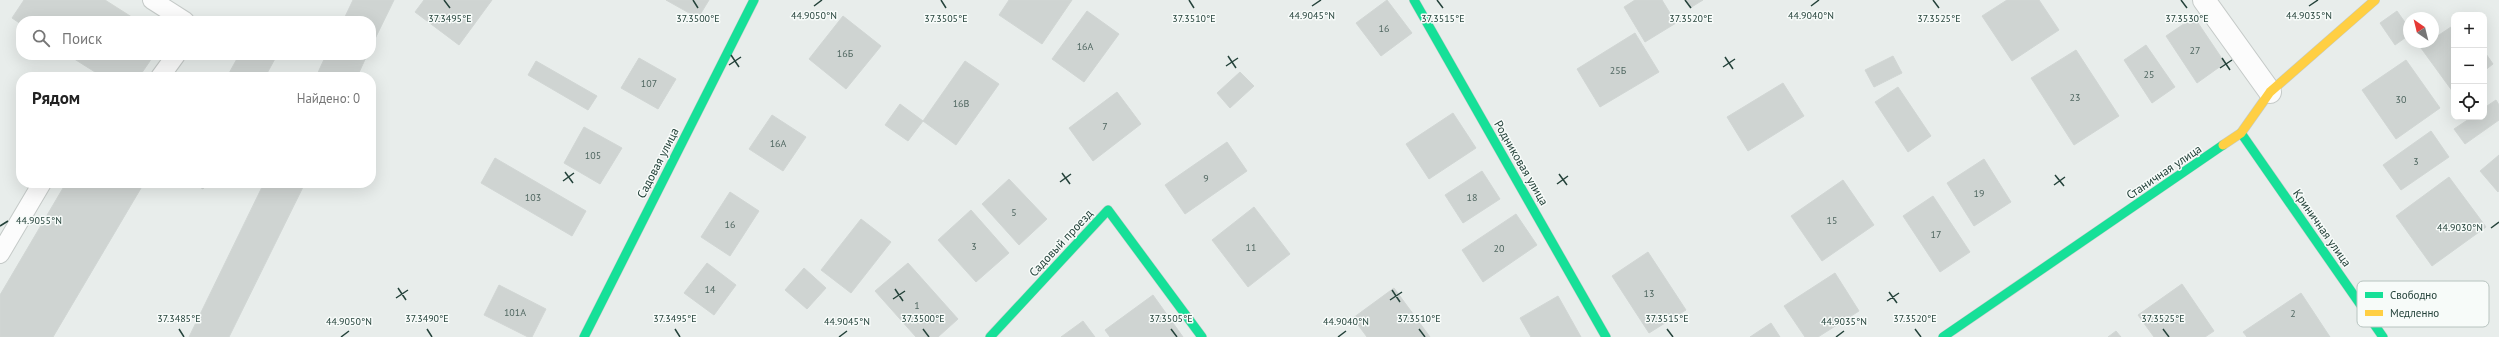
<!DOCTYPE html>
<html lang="ru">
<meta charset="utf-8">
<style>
:root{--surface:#fff;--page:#f6f6f6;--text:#222;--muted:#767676;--line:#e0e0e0}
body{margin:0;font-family:"PT Sans",sans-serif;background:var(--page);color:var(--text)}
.controls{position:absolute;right:12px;top:12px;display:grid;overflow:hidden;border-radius:8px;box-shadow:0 4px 16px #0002}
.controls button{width:36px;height:36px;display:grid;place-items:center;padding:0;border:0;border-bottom:1px solid var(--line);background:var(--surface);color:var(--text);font:20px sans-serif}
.compass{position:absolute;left:2403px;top:12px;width:36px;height:36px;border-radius:50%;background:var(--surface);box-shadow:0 4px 16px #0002;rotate:325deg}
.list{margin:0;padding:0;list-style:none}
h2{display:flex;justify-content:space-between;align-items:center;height:52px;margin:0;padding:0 16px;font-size:17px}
h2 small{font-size:13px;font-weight:400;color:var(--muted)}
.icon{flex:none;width:22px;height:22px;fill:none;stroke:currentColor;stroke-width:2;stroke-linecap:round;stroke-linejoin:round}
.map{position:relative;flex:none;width:2499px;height:337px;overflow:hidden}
.search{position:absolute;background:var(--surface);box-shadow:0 4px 16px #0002;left:16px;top:16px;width:360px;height:44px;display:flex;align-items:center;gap:10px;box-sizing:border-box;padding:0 14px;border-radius:16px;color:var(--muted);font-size:15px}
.panel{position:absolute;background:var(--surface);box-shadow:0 4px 16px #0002;left:16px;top:72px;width:360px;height:116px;border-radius:16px}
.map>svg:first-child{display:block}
.building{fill:#cfd4d2;stroke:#d1d6d4}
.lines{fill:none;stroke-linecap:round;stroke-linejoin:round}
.lane-casing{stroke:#c5cac8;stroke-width:20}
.street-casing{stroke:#c5cac8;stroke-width:24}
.fast-casing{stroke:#c3cbc8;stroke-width:10}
.slow-casing{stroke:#c3cbc8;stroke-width:10}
.lane{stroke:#fcfcfc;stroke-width:18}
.street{stroke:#fcfcfc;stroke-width:22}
.fast{stroke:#16e098;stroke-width:9}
.slow{stroke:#ffcf43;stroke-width:9}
.ticks{fill:none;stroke:#24423a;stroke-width:1.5}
.labels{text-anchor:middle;stroke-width:3;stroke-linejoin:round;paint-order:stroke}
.number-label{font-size:10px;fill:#506761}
.street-label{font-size:12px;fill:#24423a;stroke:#f7fbf9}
.key{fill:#f7fbf9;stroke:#b8c4c0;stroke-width:1}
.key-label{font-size:11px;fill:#24423a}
.ticks-label{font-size:10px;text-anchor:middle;fill:#24423a;stroke:#f7fbf9;stroke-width:3;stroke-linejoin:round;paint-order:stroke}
</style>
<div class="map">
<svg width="2499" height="337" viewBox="0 0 2499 337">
<rect width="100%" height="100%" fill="#e8edeb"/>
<!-- building -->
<g class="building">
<polygon points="24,0 105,0 138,21 21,21 21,24 12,18"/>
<polygon points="353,0 394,0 371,47 371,21 343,21"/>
<polygon points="424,0 492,0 459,45 415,12"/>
<polygon points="666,0 709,0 698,18"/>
<polygon points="1009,0 1072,0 1042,44 999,15"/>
<polygon points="1387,0 1412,33 1381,56 1356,23"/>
<polygon points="1635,0 1662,0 1676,23 1645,42 1624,7"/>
<polygon points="1685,0 1703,0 1690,8"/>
<polygon points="2007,0 2039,0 2059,30 2012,61 1982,16"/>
<polygon points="1087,11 1119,34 1084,82 1052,59"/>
<polygon points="2397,11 2409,28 2409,35 2395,45 2380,23"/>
<polygon points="843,16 881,46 846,89 809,59"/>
<polygon points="2194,17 2225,63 2197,83 2166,36"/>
<polygon points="2454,25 2454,92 2453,92 2421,48 2433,42 2433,39"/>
<polygon points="1635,33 1659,72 1600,107 1577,69"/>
<polygon points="2146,45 2175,87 2152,103 2124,60"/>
<polygon points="2076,50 2119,116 2074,145 2031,78"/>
<polygon points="2484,51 2493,64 2484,71"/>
<polygon points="68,55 154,55 139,77 103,77"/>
<polygon points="239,55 277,55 265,77 227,77"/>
<polygon points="326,55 367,55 357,77 316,77"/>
<polygon points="1893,56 1902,73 1874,87 1865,70"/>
<polygon points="639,58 676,79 658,109 621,88"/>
<polygon points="2406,60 2440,108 2396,139 2362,90"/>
<polygon points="536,61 597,96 588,110 528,75"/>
<polygon points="965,61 999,84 956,145 923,121"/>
<polygon points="1240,72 1254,86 1230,108 1217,93"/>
<polygon points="1783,83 1804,116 1748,151 1727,117"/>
<polygon points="1898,87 1931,136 1908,152 1875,102"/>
<polygon points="1117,92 1141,124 1093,161 1069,128"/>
<polygon points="2496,100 2499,105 2499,120 2465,144 2454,129 2472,117 2484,117 2484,108"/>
<polygon points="900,104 923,121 908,141 885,125"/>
<polygon points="1453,113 1476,148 1429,179 1406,144"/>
<polygon points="772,115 806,137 783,171 749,149"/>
<polygon points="584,127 622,148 600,184 564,163"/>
<polygon points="2431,131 2449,157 2401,190 2383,165"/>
<polygon points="1227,142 1247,171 1185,214 1165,185"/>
<polygon points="2499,155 2499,190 2498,192 2480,171"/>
<polygon points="495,158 586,211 572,236 481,183"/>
<polygon points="1984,159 2011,202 1974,226 1947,183"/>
<polygon points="1482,171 1500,199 1463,223 1445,195"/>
<polygon points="2449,177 2486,227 2432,266 2396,216"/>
<polygon points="1009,179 1047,219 1019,245 982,204"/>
<polygon points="1843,180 1874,225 1822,261 1791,216"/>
<polygon points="66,183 144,183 53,337 0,337 0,295"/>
<polygon points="193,183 207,183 203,189"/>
<polygon points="264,183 305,183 229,337 189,337"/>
<polygon points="730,192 759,211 730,256 701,237"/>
<polygon points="1933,196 1970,252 1940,272 1903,216"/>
<polygon points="1254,207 1290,254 1248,287 1212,240"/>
<polygon points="971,210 1009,253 976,282 938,240"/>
<polygon points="1516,214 1537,245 1483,282 1462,250"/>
<polygon points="861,219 891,242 851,293 821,270"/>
<polygon points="1648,252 1686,310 1649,333 1612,276"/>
<polygon points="707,263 736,285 714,315 684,293"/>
<polygon points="908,263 958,319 938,337 916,337 875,291"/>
<polygon points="804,268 826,288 807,309 785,290"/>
<polygon points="1835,273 1859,311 1818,337 1805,337 1784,306"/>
<polygon points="2182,284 2214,331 2205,337 2154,337 2138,315"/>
<polygon points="499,285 546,309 532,337 528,337 484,315"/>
<polygon points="1394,288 1430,337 1367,337 1353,318"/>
<polygon points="2301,293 2330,337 2247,337 2243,332"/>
<polygon points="1153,295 1183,337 1110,337 1105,330"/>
<polygon points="1558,296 1581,337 1531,337 1520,318"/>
<polygon points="1083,321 1095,337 1061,337"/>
<polygon points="1771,323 1780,337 1750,337"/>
<polygon points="2116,331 2121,337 2108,337"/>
</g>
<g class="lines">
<!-- lane casing -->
<g class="lane-casing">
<g id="lane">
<polyline points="152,0 185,21"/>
<polyline points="160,77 176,55"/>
<polyline points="0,254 42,183"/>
</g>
</g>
<!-- street casing -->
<g class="street-casing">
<polyline id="street" points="2204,0 2270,92"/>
</g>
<!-- fast casing -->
<g class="fast-casing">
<g id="fast">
<polyline points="1414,0 1606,337"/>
<polyline points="2241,133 2383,337"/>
<polyline points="584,337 754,0"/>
<polyline points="990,337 1108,210 1202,337"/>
<polyline points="1943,337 2223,145"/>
</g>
</g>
<!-- slow casing -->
<g class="slow-casing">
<polyline id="slow" points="2223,145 2241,133 2270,92 2375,0"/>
</g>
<!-- lane -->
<use href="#lane" class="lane"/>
<!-- street -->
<use href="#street" class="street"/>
<!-- fast -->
<use href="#fast" class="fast"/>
<!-- slow -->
<use href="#slow" class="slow"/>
</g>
<!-- ticks -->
<path class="ticks" d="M444,0l6,8M693,0l5,8M941,0l5,8M1189,0l5,8M1437,0l6,8M1685,0l6,8M1933,0l6,8M2181,0l6,8M814,6l8,-6M1312,6l9,-6M1811,6l8,-6M2309,6l9,-6M731,55l8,12M1228,56l8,12M1725,57l8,12M2222,58l8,12M729,65l12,-8M1226,66l12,-8M1723,67l12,-8M2220,68l12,-8M565,172l8,11M1062,173l8,11M1559,174l8,11M2055,175l9,11M563,181l11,-8M1060,182l11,-8M1557,184l11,-8M2054,185l11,-8M0,226l8,-5M2491,228l8,-6M398,288l8,12M895,289l8,12M1392,290l8,12M1889,292l8,11M396,298l12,-8M893,299l12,-8M1390,300l12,-8M1887,301l12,-8M179,329l5,8M427,329l5,8M675,329l5,8M923,329l6,8M1171,329l6,8M1419,329l6,8M1667,329l6,8M1915,329l6,8M2163,329l6,8M341,337l8,-6M839,337l8,-6M1338,337l8,-6M1836,337l8,-6"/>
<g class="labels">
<!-- number labels -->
<g class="number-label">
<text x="1384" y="32">16</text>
<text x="1085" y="50">16А</text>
<text x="2195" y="54">27</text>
<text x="845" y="57">16Б</text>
<text x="1618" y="74">25Б</text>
<text x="2149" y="78">25</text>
<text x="649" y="87">107</text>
<text x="2075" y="101">23</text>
<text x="2401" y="103">30</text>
<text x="961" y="107">16В</text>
<text x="1105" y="130">7</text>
<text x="778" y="147">16А</text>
<text x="593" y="159">105</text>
<text x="2416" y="165">3</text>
<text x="1206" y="182">9</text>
<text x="1979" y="197">19</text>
<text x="533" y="201">103</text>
<text x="1472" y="201">18</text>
<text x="1014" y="216">5</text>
<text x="1832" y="224">15</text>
<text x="730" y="228">16</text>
<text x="1936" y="238">17</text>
<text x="974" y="250">3</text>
<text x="1251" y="251">11</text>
<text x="1499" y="252">20</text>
<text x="710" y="293">14</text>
<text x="1649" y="297">13</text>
<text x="917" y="309">1</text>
<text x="515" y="316">101А</text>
<text x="2293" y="317">2</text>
</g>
<!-- street labels -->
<g class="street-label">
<text transform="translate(658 163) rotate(-63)" y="4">Садовая улица</text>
<text transform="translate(1521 163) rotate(60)" y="4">Родниковая улица</text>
<text transform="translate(2164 172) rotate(-34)" y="4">Станичная улица</text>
<text transform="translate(2322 228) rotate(55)" y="4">Криничная улица</text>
<text transform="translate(1061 243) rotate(-47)" y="4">Садовый проезд</text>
</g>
</g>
<!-- legend -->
<rect x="2357" y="281" width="132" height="46" rx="6" class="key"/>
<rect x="2365" y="292" width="18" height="6" fill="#16e098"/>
<rect x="2365" y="310" width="18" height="6" fill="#ffcf43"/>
<g class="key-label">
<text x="2390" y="299">Свободно</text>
<text x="2390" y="317">Медленно</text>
</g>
<g class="ticks-label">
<text x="814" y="19">44.9050°N</text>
<text x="1312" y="19">44.9045°N</text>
<text x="1811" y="19">44.9040°N</text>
<text x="2309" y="19">44.9035°N</text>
<text x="450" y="22">37.3495°E</text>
<text x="698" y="22">37.3500°E</text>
<text x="1194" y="22">37.3510°E</text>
<text x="1691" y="22">37.3520°E</text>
<text x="1939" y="22">37.3525°E</text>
<text x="946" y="22">37.3505°E</text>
<text x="1443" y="22">37.3515°E</text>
<text x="2187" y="22">37.3530°E</text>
<text x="39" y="224">44.9055°N</text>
<text x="2460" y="231">44.9030°N</text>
<text x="179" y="322">37.3485°E</text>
<text x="427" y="322">37.3490°E</text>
<text x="675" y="322">37.3495°E</text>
<text x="923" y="322">37.3500°E</text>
<text x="1171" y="322">37.3505°E</text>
<text x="1419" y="322">37.3510°E</text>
<text x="1667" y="322">37.3515°E</text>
<text x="1915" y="322">37.3520°E</text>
<text x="2163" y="322">37.3525°E</text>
<text x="349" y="325">44.9050°N</text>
<text x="847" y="325">44.9045°N</text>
<text x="1346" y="325">44.9040°N</text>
<text x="1844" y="325">44.9035°N</text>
</g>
</svg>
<div class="controls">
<button>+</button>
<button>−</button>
<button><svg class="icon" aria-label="locate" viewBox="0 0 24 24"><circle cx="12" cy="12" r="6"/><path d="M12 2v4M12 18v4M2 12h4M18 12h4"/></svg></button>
</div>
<svg class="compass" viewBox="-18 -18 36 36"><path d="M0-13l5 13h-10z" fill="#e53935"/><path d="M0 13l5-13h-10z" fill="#767676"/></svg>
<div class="search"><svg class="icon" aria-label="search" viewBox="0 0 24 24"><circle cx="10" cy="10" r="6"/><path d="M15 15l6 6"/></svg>Поиск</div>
<section class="panel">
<h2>Рядом<small>Найдено: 0</small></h2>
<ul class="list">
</ul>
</section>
</div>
